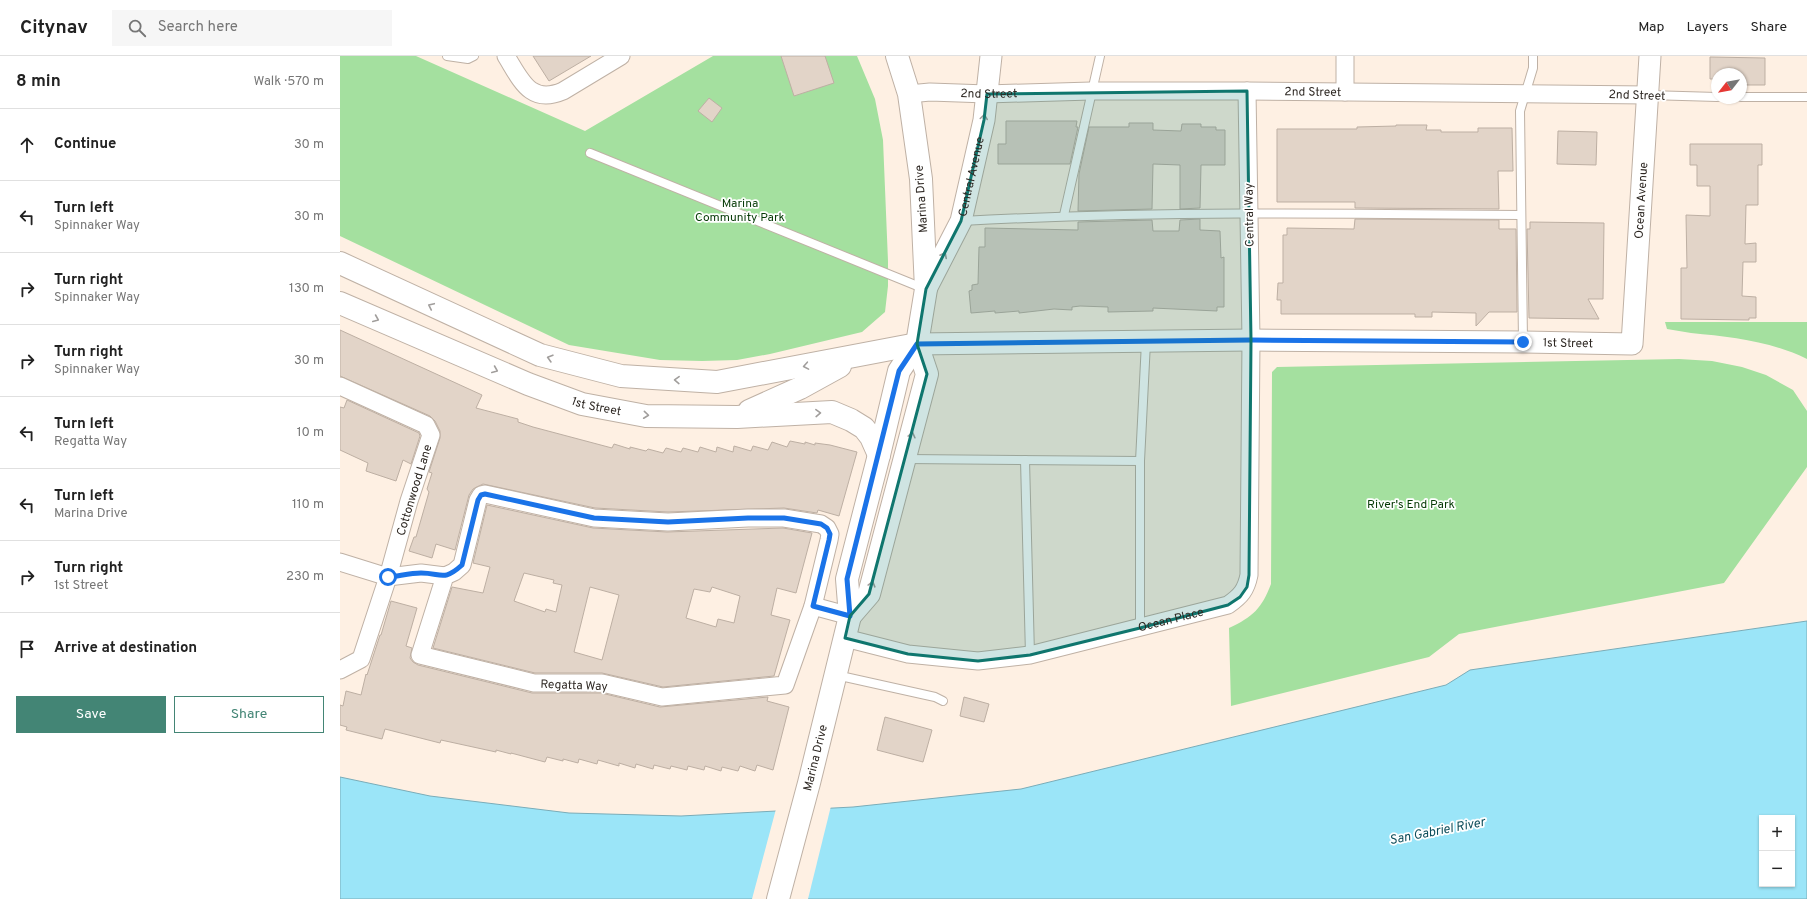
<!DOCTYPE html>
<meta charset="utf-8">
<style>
:root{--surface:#fff;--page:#f6f6f6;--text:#222;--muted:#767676;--line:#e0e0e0;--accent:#438575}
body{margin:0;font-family:Overpass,sans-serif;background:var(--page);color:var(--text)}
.controls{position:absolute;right:12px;bottom:12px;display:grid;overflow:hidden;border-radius:0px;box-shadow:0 1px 3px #0004}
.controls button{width:36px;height:36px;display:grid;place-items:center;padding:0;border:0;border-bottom:1px solid var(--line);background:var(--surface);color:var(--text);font:20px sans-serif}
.compass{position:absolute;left:1371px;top:12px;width:36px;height:36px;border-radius:50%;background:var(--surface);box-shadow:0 1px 3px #0004;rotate:239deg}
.stop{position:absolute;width:12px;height:12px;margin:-9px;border:3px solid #1a73e8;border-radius:50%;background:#fff}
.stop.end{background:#1a73e8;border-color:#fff;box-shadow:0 1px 4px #0008}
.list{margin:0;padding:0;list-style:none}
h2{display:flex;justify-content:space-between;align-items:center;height:52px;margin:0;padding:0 16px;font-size:17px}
h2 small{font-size:13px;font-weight:400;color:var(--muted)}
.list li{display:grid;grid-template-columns:26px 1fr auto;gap:12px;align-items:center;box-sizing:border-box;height:72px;padding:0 16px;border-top:1px solid var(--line)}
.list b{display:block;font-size:15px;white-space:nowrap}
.list p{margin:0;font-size:13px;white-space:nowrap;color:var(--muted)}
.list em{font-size:13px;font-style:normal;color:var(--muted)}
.actions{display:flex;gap:8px;padding:12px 16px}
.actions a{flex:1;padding:9px 0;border:1px solid var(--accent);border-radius:0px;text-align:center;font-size:14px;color:var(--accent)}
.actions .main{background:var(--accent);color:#fff}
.icon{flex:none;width:22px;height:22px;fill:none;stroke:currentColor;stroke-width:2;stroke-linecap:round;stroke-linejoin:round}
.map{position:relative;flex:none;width:1467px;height:843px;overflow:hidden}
header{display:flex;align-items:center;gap:24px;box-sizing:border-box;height:56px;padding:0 20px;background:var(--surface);border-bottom:1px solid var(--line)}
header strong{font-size:19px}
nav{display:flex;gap:22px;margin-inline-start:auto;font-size:14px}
.search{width:280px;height:36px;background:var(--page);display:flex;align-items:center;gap:10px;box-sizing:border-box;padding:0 14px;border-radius:0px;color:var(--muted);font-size:15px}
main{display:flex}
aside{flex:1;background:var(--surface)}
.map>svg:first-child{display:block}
.green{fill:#a4e09f}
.water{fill:#9be5f8;stroke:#7aacb8;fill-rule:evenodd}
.pier{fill:#fef0e3}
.building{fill:#e2d4c8;stroke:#bdafa3;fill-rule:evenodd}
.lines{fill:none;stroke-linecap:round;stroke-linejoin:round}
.service-casing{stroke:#bfb1a5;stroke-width:10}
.minor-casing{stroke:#bfb1a5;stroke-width:19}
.tertiary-casing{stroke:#bfb1a5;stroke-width:23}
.secondary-casing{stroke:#bfb1a5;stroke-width:24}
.service{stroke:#fff;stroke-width:8}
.minor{stroke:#fff;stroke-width:17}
.tertiary{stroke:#fff;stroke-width:21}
.secondary{stroke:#fff;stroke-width:22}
.oneway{stroke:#a19e9c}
.route{stroke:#1a73e8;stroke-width:5}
.marked{fill:#0f766e;fill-opacity:0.2;stroke:#0f766e;stroke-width:3;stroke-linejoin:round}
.labels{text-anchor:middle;stroke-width:3.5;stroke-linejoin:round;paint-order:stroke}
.street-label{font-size:12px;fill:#2e2823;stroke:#fff}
.park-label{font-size:12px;fill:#063a06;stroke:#fff}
.water-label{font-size:13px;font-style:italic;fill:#0d4d5a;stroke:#fff}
</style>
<header>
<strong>Citynav</strong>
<div class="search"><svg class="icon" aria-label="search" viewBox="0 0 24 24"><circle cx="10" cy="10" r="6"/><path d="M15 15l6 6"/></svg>Search here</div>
<nav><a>Map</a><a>Layers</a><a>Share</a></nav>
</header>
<main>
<aside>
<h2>8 min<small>Walk · 570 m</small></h2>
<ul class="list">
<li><svg class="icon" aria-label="ahead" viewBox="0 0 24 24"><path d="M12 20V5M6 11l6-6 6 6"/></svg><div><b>Continue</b></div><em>30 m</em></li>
<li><svg class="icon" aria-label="left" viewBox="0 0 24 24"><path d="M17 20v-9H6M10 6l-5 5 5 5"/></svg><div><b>Turn left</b><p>Spinnaker Way</p></div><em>30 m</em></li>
<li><svg class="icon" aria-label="right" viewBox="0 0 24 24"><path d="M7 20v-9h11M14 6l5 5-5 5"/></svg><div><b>Turn right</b><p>Spinnaker Way</p></div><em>130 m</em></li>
<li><svg class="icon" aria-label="right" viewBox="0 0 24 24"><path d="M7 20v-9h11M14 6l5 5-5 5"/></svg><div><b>Turn right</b><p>Spinnaker Way</p></div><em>30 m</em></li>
<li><svg class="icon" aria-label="left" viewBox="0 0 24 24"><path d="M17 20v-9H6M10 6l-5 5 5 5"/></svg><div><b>Turn left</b><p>Regatta Way</p></div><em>10 m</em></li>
<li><svg class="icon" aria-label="left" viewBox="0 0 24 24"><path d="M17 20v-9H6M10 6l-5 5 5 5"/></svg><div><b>Turn left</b><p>Marina Drive</p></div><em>110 m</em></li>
<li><svg class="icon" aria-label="right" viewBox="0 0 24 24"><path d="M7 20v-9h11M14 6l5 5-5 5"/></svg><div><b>Turn right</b><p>1st Street</p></div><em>230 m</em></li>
<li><svg class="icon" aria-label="arrive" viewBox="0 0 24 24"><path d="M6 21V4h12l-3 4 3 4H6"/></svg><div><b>Arrive at destination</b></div></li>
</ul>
<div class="actions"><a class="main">Save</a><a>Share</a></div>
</aside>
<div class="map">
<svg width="1467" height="843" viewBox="0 0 1467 843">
<rect width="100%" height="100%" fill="#fef0e3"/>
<!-- green -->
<g class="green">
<polygon points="0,0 76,0 245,75 373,0 517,0 535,43 543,84 548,205 548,230 545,256 522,276 430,298 397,304 362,305 320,304 229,289 0,180"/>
<path d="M1325,266h142v37c-37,-18 -75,-22 -116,-26 -8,-1 -16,-3 -24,-4z"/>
<path d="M1339,303l33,2 30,6 24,8 27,15 14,21v56l-83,116 -265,51 -30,23 -198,49 -2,-78c24,-11 33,-20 42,-44l1,-212 5,-5z"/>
</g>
<!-- water -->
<path class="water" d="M1467,565v278h-1467v-122l90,19 139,17 112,3 172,-9 168,-18 425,-104 24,-15zM1422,762h30v66h-30z"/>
<!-- pier -->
<polygon class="pier" points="491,750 468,843 412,843 436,753"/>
<!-- building -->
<g class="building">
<polygon points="193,0 251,0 209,25"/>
<polygon points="441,0 485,0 494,27 454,40"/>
<polygon points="1370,1 1425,2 1425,29 1401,29 1401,18 1377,18 1377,23 1370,23"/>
<polygon points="369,42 382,52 372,66 358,55"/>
<polygon points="666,65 737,65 736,71 738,71 730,108 658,108 658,88 666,88"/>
<polygon points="789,67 813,67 813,74 841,75 842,68 861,68 861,71 876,71 876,74 885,74 885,109 861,109 860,152 840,153 840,109 813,108 812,153 738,155 739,118 749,71 789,71"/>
<polygon points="1056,69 1087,69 1086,74 1101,74 1101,76 1138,76 1138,72 1172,72 1173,115 1158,115 1159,153 1015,152 1015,146 937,146 937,73 1017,73 1017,71 1056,70"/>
<polygon points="1218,75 1257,76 1256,109 1217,108"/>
<polygon points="1350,88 1422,88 1422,109 1418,109 1418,149 1406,149 1405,188 1416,187 1416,206 1403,206 1402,240 1416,241 1416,262 1409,262 1409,264 1341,263 1341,212 1347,212 1346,159 1370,160 1370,130 1357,130 1357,109 1350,109"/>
<polygon points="860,163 860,174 880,175 881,202 884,201 884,251 877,251 877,255 813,252 813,255 768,256 768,251 740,250 732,251 732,254 714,253 679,257 679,255 655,257 655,255 631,257 629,235 632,234 632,229 638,228 639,191 645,191 645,172 738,174 738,166 812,164 813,175 839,175 840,164"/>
<polygon points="1015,163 1159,164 1159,173 1176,173 1177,256 1149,256 1136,270 1136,257 1092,256 1092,261 1075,261 1075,258 941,258 941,244 937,244 938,227 943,227 943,179 947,179 947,172 1014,173"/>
<polygon points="1190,166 1264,167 1263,243 1248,243 1259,263 1189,262 1187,173 1190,173"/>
<polygon points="0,274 142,339 136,352 178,363 178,366 193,371 272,392 274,388 290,393 290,391 306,395 308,393 323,397 326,392 341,396 343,392 358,396 360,391 376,396 377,391 393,396 394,390 411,395 413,390 428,394 432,386 447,391 450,385 465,388 465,386 475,389 475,387 490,389 517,396 499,460 478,454 477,457 444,452 328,456 255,452 143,428 133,433 129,439 115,494 96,488 92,502 69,495 74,481 76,481 89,436 87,433 92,417 89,416 100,382 100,375 95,365 90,360 0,320"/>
<polygon points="7,344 79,377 80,380 71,408 63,404 56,425 26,415 28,407 0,394 0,351 4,352"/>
<path d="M147,449l106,23 74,4 116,-4 29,5 -16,60 -19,-5 -6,27 19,5 -16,56 -111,11 -61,-14h-67l-102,-25 19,-61 31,6 7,-26 -17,-4zM184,517l30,7 -1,3 9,2 -6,27 -10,-3 -1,3 -31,-11zM250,531l29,8 -17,65 -28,-8zM372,531l28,9 -6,27 -16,-4 -2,8 -30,-9 8,-29 16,3z"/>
<polygon points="51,545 77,552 66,590 72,592 70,602 73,606 78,609 192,637 261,637 320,651 428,641 427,645 449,651 433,714 417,709 415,715 400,710 398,715 382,711 381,715 365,710 364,714 348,710 347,714 331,710 330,713 314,709 313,713 296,708 295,712 279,707 279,710 258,704 257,708 239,703 238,707 223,703 223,705 207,701 205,706 171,697 171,698 156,694 156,696 101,684 100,687 45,673 42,683 6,674 7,671 0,669 0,649 3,650 6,635 21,639 26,618 27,619 40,579 41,579"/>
<polygon points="624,641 649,648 644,666 620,660"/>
<polygon points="545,661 592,674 583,706 537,694"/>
</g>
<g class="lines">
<!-- service casing -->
<g class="service-casing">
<g id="service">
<polyline points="107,0 128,3 134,0"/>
<polyline points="1308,39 1377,41"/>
<polyline points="1401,41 1467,41"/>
<polyline points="250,97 585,233"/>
<polyline points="724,159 760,0"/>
<path d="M622,165c186,-10 373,-8 559,-6"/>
<polyline points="1183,285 1180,55 1193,12 1193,0"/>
<polyline points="566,403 800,405 800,572"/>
<polyline points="685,404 690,599"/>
<polyline points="800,405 806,286"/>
<polyline points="496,619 595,641 603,645"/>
</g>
</g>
<!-- minor casing -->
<g class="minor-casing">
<g id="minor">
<path d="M166,0c15,24 24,49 57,35l58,-35"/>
<polyline points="1005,0 1005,36"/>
<path id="s1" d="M569,38l21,-2 57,2 104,-3h156l401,4"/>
<polyline points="0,330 86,369 91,379 69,445 48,521 21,603 0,614"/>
<polygon points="145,438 254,462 328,466 408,462 444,462 481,468 487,472 490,478 489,484 473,550 445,629 322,641 262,627 194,627 80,599 105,520 114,516 122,509 138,444 141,439"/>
<polyline points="0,506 48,521 81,517 105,520"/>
<polyline points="473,550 510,560"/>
<path id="s2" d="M505,582l63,16 70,7 52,-6 198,-50c13,-9 18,-15 21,-30l2,-235 -4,-249"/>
</g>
</g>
<!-- tertiary casing -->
<g class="tertiary-casing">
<g id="tertiary">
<path id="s3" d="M586,233l35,-68 23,-101 7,-64"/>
<path id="s4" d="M577,288l334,-4 272,2 109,2 18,-288"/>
</g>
</g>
<!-- secondary casing -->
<g class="secondary-casing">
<g id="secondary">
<polyline points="0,207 200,299 281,320 377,326 577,288"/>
<path id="s5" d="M0,247l188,81 54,20 64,12 91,1 95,-5 19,8 13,8 7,9 8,18"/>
<polyline points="409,355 460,332 500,310"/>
<polyline points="510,560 529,538 587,318 577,288"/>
<path id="s6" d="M438,843l31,-116 41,-167 -3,-37 32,-124 20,-84 18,-27 9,-55 -5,-110 -12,-85 -12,-38"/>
</g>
</g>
<!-- service -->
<use href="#service" class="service"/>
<!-- minor -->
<use href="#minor" class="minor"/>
<!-- tertiary -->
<use href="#tertiary" class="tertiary"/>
<!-- secondary -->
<use href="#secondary" class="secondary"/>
</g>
<!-- one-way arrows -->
<defs><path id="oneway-chevron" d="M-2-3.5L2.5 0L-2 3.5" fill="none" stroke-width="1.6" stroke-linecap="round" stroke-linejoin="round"/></defs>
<g class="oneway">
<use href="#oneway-chevron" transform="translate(644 61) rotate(-82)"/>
<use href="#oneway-chevron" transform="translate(604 199) rotate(-63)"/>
<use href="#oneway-chevron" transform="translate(91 250) rotate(-155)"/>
<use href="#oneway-chevron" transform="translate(36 263) rotate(23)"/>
<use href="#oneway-chevron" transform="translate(210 302) rotate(-164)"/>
<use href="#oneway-chevron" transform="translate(466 310) rotate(170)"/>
<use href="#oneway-chevron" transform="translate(155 314) rotate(23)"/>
<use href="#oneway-chevron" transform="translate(337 324) rotate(-178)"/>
<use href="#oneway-chevron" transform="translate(478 357) rotate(-2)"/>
<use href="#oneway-chevron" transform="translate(306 359) rotate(6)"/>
<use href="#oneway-chevron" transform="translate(572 379) rotate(-76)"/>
<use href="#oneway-chevron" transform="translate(532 528) rotate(-75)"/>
</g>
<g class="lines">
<!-- route -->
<path class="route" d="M48,521c11,-1 22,-4 33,-4 21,0 22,9 41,-8l16,-65 3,-5 4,-1 109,24 74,4 80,-4h36l37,6 6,4 3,6 -1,6 -16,66 37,10 -3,-37 52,-208 18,-27 334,-4 272,2"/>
</g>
<!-- marked area -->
<path class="marked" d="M907,35l4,249 -2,235 -2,12 -7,10 -12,8 -88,23 -110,27 -52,6 -70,-7 -63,-16 5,-22 19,-22 58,-220 -10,-30 9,-55 35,-68 23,-101 3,-26z"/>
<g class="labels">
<!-- street labels -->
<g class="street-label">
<text dy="4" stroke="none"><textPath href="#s1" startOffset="404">2nd Street</textPath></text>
<text dy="4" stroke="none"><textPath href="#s1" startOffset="80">2nd Street</textPath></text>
<text transform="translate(1297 39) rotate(2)" y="4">2nd Street</text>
<text dy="4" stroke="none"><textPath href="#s3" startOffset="122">Central Avenue</textPath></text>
<text transform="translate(581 143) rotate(-94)" y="4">Marina Drive</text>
<text dy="4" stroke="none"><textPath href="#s4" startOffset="859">Ocean Avenue</textPath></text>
<text transform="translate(909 159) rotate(-91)" y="4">Central Way</text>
<text dy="4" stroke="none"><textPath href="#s4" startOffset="651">1st Street</textPath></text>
<text dy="4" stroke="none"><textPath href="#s5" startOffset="277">1st Street</textPath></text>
<text transform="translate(74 434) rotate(-73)" y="4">Cottonwood Lane</text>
<text dy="4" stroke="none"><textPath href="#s2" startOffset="333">Ocean Place</textPath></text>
<text transform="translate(234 629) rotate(2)" y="4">Regatta Way</text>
<text dy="4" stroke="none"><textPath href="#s6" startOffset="146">Marina Drive</textPath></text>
</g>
<!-- park labels -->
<g class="park-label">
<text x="400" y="151">Marina<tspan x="400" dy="14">Community Park</tspan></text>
<text x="1071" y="452">River's End Park</text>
</g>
<!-- water labels -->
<g class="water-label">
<text transform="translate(1097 774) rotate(-11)" y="5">San Gabriel River</text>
</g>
</g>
</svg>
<div class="controls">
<button>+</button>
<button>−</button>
</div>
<svg class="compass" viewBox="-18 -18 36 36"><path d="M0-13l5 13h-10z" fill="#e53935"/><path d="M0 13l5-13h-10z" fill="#767676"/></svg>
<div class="stop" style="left:48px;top:521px"></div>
<div class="stop end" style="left:1183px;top:286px"></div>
</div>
</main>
